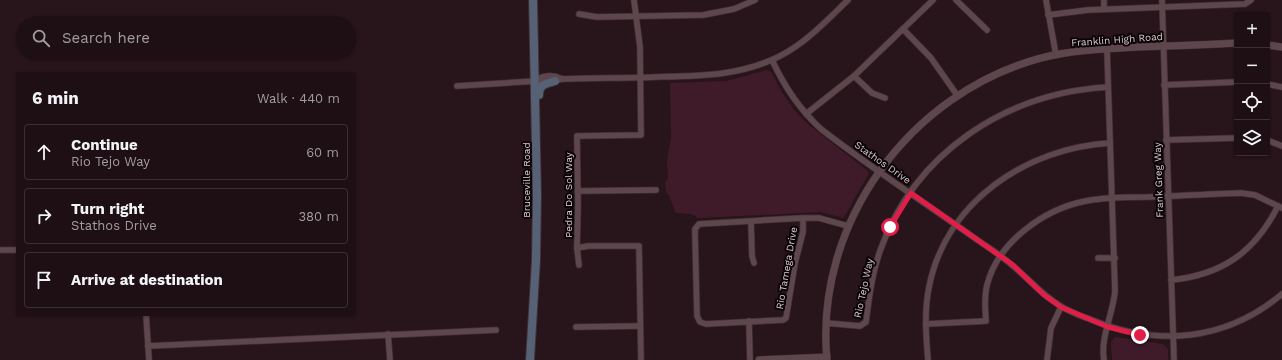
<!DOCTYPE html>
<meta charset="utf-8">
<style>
:root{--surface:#1e0f14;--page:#26181d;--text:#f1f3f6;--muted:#a19ca0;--line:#3c2f34}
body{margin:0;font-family:"Work Sans",sans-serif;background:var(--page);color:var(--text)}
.controls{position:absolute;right:12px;top:12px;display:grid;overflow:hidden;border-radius:4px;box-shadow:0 1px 3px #0004}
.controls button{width:36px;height:36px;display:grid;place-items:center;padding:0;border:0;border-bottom:1px solid var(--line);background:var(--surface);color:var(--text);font:20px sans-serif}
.stop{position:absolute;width:12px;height:12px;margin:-9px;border:3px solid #e11d48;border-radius:50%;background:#fff}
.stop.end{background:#e11d48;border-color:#fff;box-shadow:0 1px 4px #0008}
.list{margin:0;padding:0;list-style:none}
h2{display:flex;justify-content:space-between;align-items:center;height:52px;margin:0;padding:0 16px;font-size:17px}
h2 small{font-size:13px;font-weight:400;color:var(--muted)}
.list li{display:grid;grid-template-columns:26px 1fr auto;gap:12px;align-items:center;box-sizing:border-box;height:56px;margin:0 8px 8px;padding:0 8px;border:1px solid var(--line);border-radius:4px}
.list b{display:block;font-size:15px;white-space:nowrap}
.list p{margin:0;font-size:13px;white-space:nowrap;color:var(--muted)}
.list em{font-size:13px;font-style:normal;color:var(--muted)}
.icon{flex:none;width:22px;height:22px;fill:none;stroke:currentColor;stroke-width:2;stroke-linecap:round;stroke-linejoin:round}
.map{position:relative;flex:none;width:1282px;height:360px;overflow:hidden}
.search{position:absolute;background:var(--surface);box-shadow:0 1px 3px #0004;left:16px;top:16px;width:340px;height:44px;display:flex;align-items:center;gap:10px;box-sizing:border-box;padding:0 14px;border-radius:22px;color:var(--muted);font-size:15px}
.panel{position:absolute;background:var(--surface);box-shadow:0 1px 3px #0004;left:16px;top:72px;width:340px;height:244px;border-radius:4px}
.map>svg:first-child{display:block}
.green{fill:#3f1b29}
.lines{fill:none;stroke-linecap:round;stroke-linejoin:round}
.minor-casing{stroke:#3d2f33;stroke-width:7}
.tertiary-casing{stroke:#3d2f33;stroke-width:8}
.secondary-casing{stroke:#3d2f33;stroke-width:10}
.minor{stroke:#5e464d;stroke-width:5.5}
.tertiary{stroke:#5e464d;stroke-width:7}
.secondary{stroke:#566175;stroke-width:8}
.route{stroke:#e11d48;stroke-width:5}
.labels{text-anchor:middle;stroke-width:4;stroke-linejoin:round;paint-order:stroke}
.street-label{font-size:10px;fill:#dbcdd1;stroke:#0b0406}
</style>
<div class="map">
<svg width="1282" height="360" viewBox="0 0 1282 360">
<rect width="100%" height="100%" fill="#28141b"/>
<!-- green -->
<g class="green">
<path d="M767,70l5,3 9,18 14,20 14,14 59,46v4l-22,39 -3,4 -22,-6 -123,6c-6,-7 -15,-2 -23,-6l-6,-17 -3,-3 -1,-10 3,-3 -1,-20 4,-20 -1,-56 56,-2z"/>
<polygon points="1115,337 1163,344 1168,349 1168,360 1112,360 1111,342"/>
</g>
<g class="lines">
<!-- minor casing -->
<g class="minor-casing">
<g id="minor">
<polyline points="956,0 987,30"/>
<polyline points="1046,0 1056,55"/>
<polyline points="1104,0 1104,9"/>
<polyline points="1162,0 1174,360"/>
<polyline points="579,14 597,17 703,15 734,9 755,0"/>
<polyline points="1048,15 1088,10 1245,4 1251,0"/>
<polyline points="903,29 931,58 957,95"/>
<path d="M772,60c12,26 27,49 49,69 50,39 104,74 155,110 13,9 26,17 37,27 16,13 29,29 46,39 10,7 22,11 33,15 66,27 134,21 190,-26"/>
<polyline points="854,76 872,93 885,98"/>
<path d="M536,81c7,-7 18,-6 26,-2"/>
<polyline points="1267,84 1282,87"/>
<polyline points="1164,85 1237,82"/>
<path d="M457,86l79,-5h17l9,-2c32,-1 63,-1 94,-2 44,-1 85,-1 124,-21 27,-14 47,-36 68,-56"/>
<polyline points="806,114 854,76 933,0"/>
<polyline points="1166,140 1237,138"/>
<polyline points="1267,140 1282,146"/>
<polyline points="578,191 656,190"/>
<polyline points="803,218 803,232 795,263 786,318 783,320 706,324 700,322 697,316 695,234 695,229 699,224 803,218 819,218 848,226"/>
<polyline points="751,222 752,256 754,263"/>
<polyline points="577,248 588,246 639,246 641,360"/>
<polyline points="0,250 18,250"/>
<polyline points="1098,258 1115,258"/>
<polyline points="579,265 577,248 578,205 577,136 641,135 640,47 634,0"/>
<path d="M1171,280c51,-5 84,-28 107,-74"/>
<polyline points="146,314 149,360"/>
<polyline points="749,321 750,360"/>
<path d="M826,323l34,3 6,-4c3,-24 6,-48 14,-71 35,-99 126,-158 228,-164"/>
<path d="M926,324l60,-3c-1,-12 -2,-24 1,-36 11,-43 57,-76 99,-84 20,-4 41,-4 61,-4 31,-1 63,-3 94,-4l14,2 27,13"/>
<polyline points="576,327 640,326"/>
<polyline points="388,334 390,360"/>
<polyline points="148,346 496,330"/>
<path d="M928,360c-2,-24 -4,-49 1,-73 17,-86 98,-139 181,-144"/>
<polyline points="1047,360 1051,328 1061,307"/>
<path d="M1104,360c-4,-22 9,-46 11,-69l-8,-242"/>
</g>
</g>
<!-- tertiary casing -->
<g class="tertiary-casing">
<g id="tertiary">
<polyline points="1267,45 1282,47"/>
<polyline points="759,360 827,357"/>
<path d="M827,360c-13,-137 83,-267 214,-302 32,-8 64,-9 96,-11 34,-1 67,-2 100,-4"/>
</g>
</g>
<!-- secondary casing -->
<g class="secondary-casing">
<g id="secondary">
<path d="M539,95c0,-11 7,-11 16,-14"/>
<polyline points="530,360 536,260 537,195 533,0"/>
</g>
</g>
<!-- minor -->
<use href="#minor" class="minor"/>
<!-- tertiary -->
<use href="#tertiary" class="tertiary"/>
<!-- secondary -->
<use href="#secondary" class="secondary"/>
</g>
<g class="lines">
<!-- route -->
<polyline class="route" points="890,227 911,193 1013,265 1044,295 1061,307 1108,327 1140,335"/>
</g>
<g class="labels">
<!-- street labels -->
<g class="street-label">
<text transform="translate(1117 39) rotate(-4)" y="4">Franklin High Road</text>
<text transform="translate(883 162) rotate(35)" y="4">Stathos Drive</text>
<text transform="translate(526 180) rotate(-90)" y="4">Bruceville Road</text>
<text transform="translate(1158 180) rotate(-92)" y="4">Frank Greg Way</text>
<text transform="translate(568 195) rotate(-90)" y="4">Pedra Do Sol Way</text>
<text transform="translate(786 268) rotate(-80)" y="4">Rio Tamega Drive</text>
<text transform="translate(863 288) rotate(-78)" y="4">Rio Tejo Way</text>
</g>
</g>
</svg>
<div class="controls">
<button>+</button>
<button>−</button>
<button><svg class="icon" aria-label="locate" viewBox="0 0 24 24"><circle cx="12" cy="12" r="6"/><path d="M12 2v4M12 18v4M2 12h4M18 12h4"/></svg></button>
<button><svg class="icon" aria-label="layers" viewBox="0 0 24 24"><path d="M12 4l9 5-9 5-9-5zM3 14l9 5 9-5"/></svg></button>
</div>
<div class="stop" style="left:890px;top:227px"></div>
<div class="stop end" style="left:1140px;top:335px"></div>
<div class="search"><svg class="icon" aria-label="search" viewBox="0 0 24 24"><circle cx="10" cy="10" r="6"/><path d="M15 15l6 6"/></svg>Search here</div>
<section class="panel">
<h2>6 min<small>Walk · 440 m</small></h2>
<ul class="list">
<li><svg class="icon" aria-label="ahead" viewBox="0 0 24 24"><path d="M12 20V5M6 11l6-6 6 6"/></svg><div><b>Continue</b><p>Rio Tejo Way</p></div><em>60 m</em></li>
<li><svg class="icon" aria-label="right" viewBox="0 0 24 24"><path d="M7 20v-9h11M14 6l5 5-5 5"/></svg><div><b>Turn right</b><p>Stathos Drive</p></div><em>380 m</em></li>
<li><svg class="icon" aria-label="arrive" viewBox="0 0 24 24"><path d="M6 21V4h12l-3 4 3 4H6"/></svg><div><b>Arrive at destination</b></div></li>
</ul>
</section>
</div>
